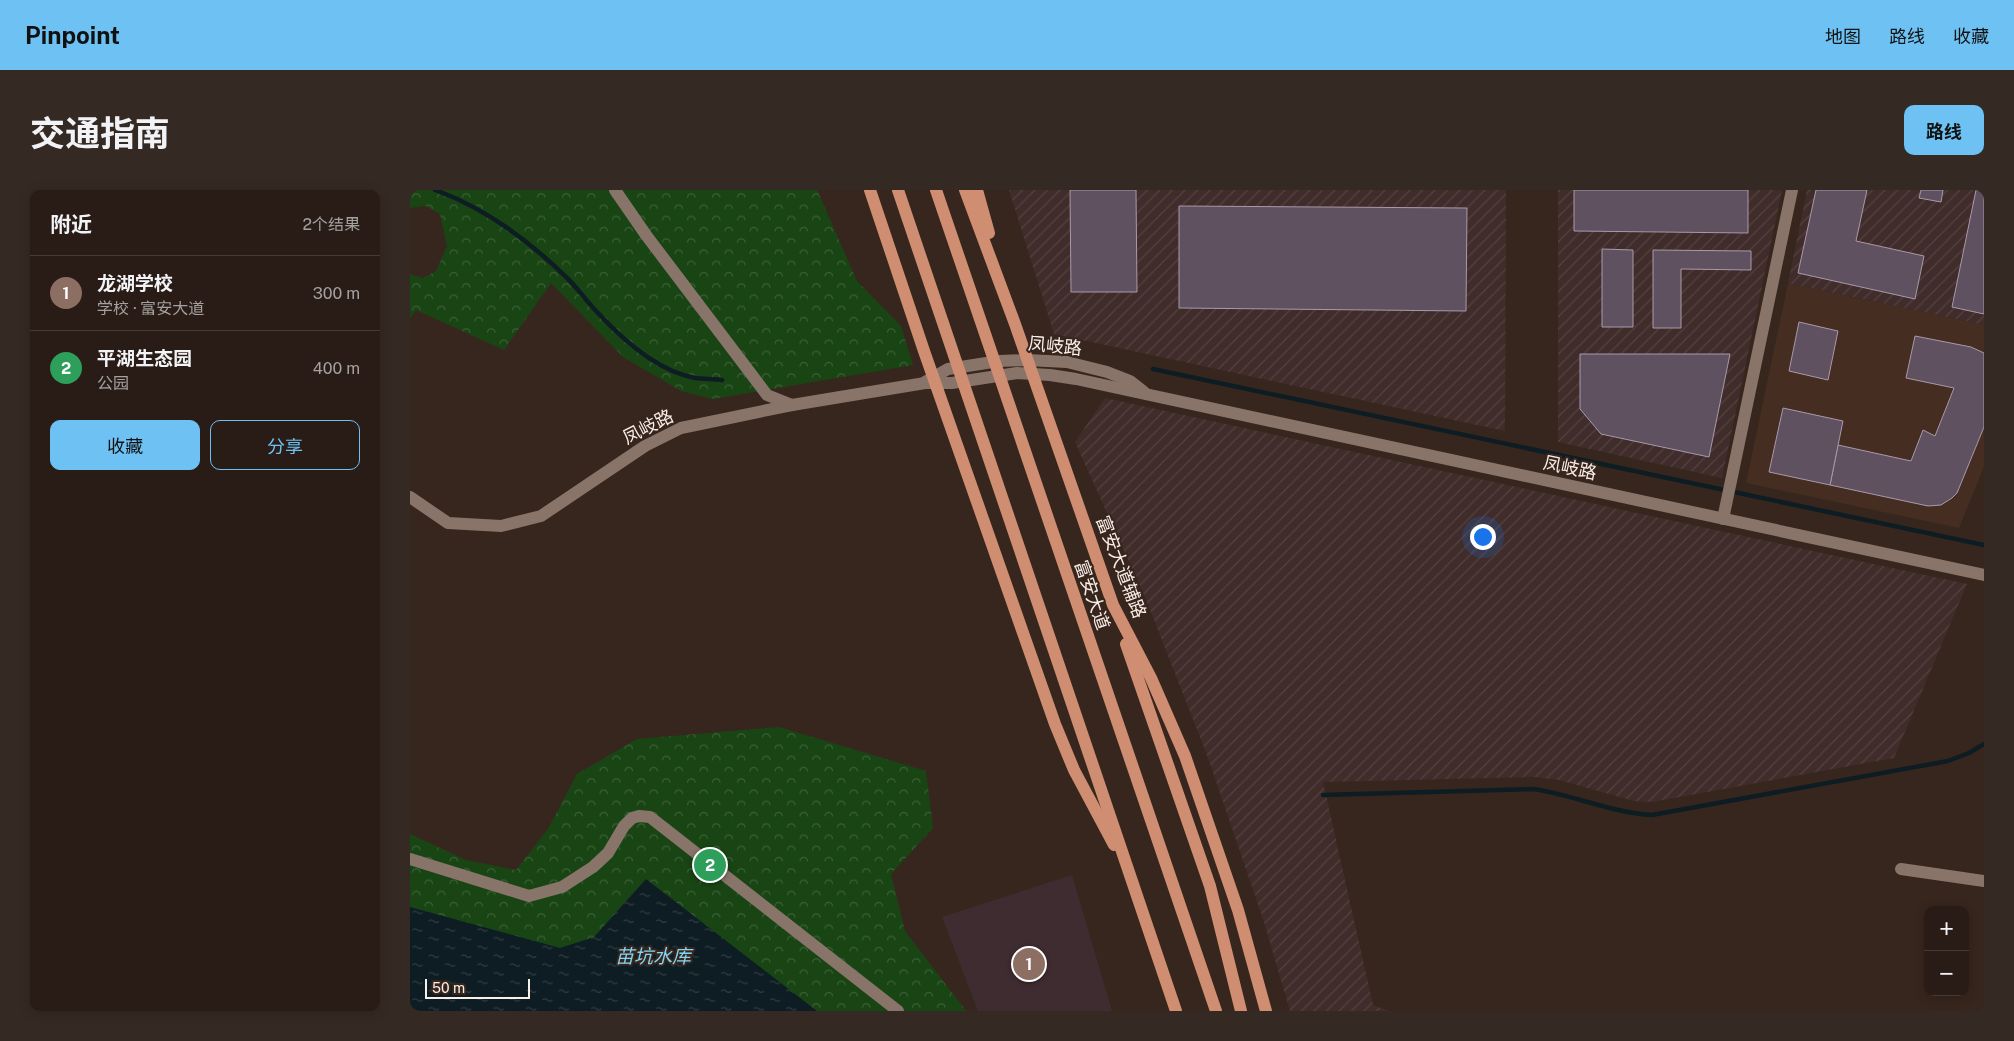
<!DOCTYPE html>
<html lang="zh">
<meta charset="utf-8">
<style>
:root{--surface:#291c16;--page:#352923;--text:#f1f3f6;--muted:#a5a1a1;--line:#453a35;--accent:#6dc2f3}
body{margin:0;font-family:"Public Sans","Noto Sans SC",sans-serif;background:var(--page);color:var(--text)}
.controls{position:absolute;right:15px;bottom:15px;display:grid;overflow:hidden;border-radius:10px;box-shadow:0 2px 12px #0003}
.controls button{width:45px;height:45px;display:grid;place-items:center;padding:0;border:0;border-bottom:1px solid var(--line);background:var(--surface);color:var(--text);font:25px sans-serif}
.scale{position:absolute;left:15px;bottom:12px;width:105px;box-sizing:border-box;padding-left:5px;border:2px solid #faeee8;border-top:0;font-size:14px;line-height:18px;white-space:nowrap;color:#faeee8;-webkit-text-stroke:4px #37261d;paint-order:stroke}
.you{position:absolute;left:1072px;top:346px;width:18px;height:18px;margin:-12px;border:4px solid #fff;border-radius:50%;background:#1a73e8;box-shadow:0 0 0 8px #1a73e833}
.badge{display:grid;place-items:center;width:32px;height:32px;border-radius:50%;background:var(--accent);color:#fff;font-size:16px;font-weight:700}
.pin{position:absolute;translate:-50% -50%;border:2px solid #fff;box-shadow:0 1px 5px #0006}
.list{margin:0;padding:0;list-style:none}
h2{display:flex;justify-content:space-between;align-items:center;height:65px;margin:0;padding:0 20px;font-size:21px}
h2 small{font-size:16px;font-weight:400;color:var(--muted)}
.list li{display:grid;grid-template-columns:32px 1fr auto;gap:15px;align-items:center;box-sizing:border-box;height:75px;padding:0 20px;border-top:1px solid var(--line)}
.list b{display:block;font-size:19px;white-space:nowrap}
.list p{margin:0;font-size:16px;white-space:nowrap;color:var(--muted)}
.list em{font-size:16px;font-style:normal;color:var(--muted)}
.actions{display:flex;gap:10px;padding:15px 20px}
.actions a{flex:1;padding:11px 0;border:1px solid var(--accent);border-radius:10px;text-align:center;font-size:18px;color:var(--accent)}
.actions .main{background:var(--accent);color:#111}
.map{position:relative;flex:none;width:1574px;height:821px;overflow:hidden;border-radius:10px}
header{display:flex;align-items:center;gap:30px;box-sizing:border-box;height:70px;padding:0 25px;background:var(--accent);color:#111}
header strong{font-size:24px}
nav{display:flex;gap:28px;margin-inline-start:auto;font-size:18px}
.intro{display:flex;align-items:center;justify-content:space-between;box-sizing:border-box;height:120px;padding:0 30px}
h1{margin:0;font-size:35px}
.button{padding:12px 22px;border-radius:10px;background:var(--accent);color:#111;font-size:18px;font-weight:700}
main{display:flex;gap:30px;padding:0 30px}
aside{flex:1;background:var(--surface);border-radius:10px;box-shadow:0 2px 12px #0003}
.map>svg:first-child{display:block}
.built{fill:#452d21}
.industrial{fill:url(#industrial-furrows)}
.education{fill:#3f2c31}
.forest{fill:url(#forest-crowns)}
.water{fill:url(#water-ripples)}
.lines{fill:none;stroke-linecap:round;stroke-linejoin:round}
.stream{stroke:#0d1d23;stroke-width:4.5}
.building{fill:#605161;stroke:#a999aa}
.minor{stroke:#897469;stroke-width:12}
.major{stroke:#cf8d71;stroke-width:12}
.labels{text-anchor:middle;stroke-width:4;stroke-linejoin:round;paint-order:stroke}
.street-label{font-size:18px;fill:#faeee8;stroke:#37261d}
.water-label{font-size:19px;font-style:italic;fill:#83d5f5;stroke:#37261d}
</style>
<header>
<strong>Pinpoint</strong>
<nav><a>地图</a><a>路线</a><a>收藏</a></nav>
</header>
<div class="intro"><h1>交通指南</h1><a class="button">路线</a></div>
<main>
<aside>
<h2>附近<small>2个结果</small></h2>
<ul class="list">
<li><span class="badge" style="background:#8d6e63">1</span><div><b>龙湖学校</b><p>学校 · 富安大道</p></div><em>300 m</em></li>
<li><span class="badge" style="background:#2e9e5b">2</span><div><b>平湖生态园</b><p>公园</p></div><em>400 m</em></li>
</ul>
<div class="actions"><a class="main">收藏</a><a>分享</a></div>
</aside>
<div class="map">
<svg width="1574" height="821" viewBox="0 0 1574 821">
<defs>
<pattern id="industrial-furrows" width="10" height="10" patternUnits="userSpaceOnUse" patternTransform="scale(1.25)"><rect width="10" height="10" fill="#402c2b"/><path d="M-1 1l2-2M0 10L10 0M9 11l2-2" fill="none" stroke="#534140"/></pattern>
<pattern id="forest-crowns" width="20" height="18" patternUnits="userSpaceOnUse" patternTransform="scale(1.25)"><rect width="20" height="18" fill="#194514"/><path d="M2 6a3 3 0 1 1 6 0M12 15a3 3 0 1 1 6 0" fill="none" stroke="#3b6036"/></pattern>
<pattern id="water-ripples" width="26" height="14" patternUnits="userSpaceOnUse" patternTransform="scale(1.25)"><rect width="26" height="14" fill="#0d1d23"/><path d="M2 4q2-2 4 0t4 0M15 11q2-2 4 0t4 0" fill="none" stroke="#313e43"/></pattern>
</defs>
<rect width="100%" height="100%" fill="#37261d"/>
<!-- built -->
<polygon class="built" points="1378,93 1574,135 1574,277 1549,338 1336,293"/>
<!-- industrial -->
<g class="industrial">
<polygon points="599,0 1096,0 1095,241 644,144"/>
<polygon points="1148,0 1372,0 1312,288 1148,252"/>
<polygon points="1397,0 1574,0 1574,135 1378,93"/>
<polygon points="695,208 1310,341 1557,394 1484,568 1242,612 1224,611 1149,590 1124,587 913,592 963,815 979,821 880,821 853,729 797,565 735,407 665,252"/>
</g>
<!-- education -->
<polygon class="education" points="662,685 702,821 568,821 532,727"/>
<!-- forest -->
<g class="forest">
<polygon points="0,0 407,0 447,91 491,136 503,175 303,209 271,201 213,167 141,93 94,160 6,120 0,128 0,84 13,88 26,81 37,56 30,24 16,16 0,18"/>
<polygon points="369,537 516,581 523,638 481,684 495,741 556,821 0,821 0,644 56,670 106,680 138,639 167,584 227,549"/>
</g>
<!-- water -->
<polygon class="water" points="236,689 407,821 0,821 0,717 150,758 184,747"/>
<g class="lines">
<!-- stream -->
<g class="stream">
<path d="M25,0c50,18 92,49 130,86 12,11 21,25 33,37 25,27 59,58 97,65 9,1 18,1 27,2"/>
<polyline points="743,179 1574,355"/>
<path d="M913,605l211,-6c40,6 78,24 118,26l296,-54 21,-8 15,-9"/>
</g>
</g>
<!-- building -->
<g class="building">
<polygon points="660,0 726,0 727,102 661,102"/>
<polygon points="1164,0 1338,0 1338,43 1164,41"/>
<polygon points="1406,0 1457,0 1446,51 1514,66 1505,109 1388,83"/>
<polygon points="1511,0 1533,0 1531,12 1509,8"/>
<polygon points="1566,0 1574,0 1574,124 1542,117"/>
<polygon points="769,16 1057,18 1056,121 769,118"/>
<polygon points="1192,59 1223,60 1223,137 1192,137"/>
<polygon points="1243,60 1341,61 1341,80 1271,79 1271,138 1243,138"/>
<polygon points="1389,132 1428,141 1418,190 1379,181"/>
<polygon points="1505,146 1561,157 1574,163 1574,237 1547,303 1542,308 1531,315 1518,316 1420,295 1428,255 1501,271 1513,240 1525,246 1544,198 1496,188"/>
<polygon points="1170,164 1320,164 1299,267 1191,244 1170,219"/>
<polygon points="1373,218 1433,231 1420,295 1359,282"/>
</g>
<g class="lines">
<!-- minor -->
<g class="minor">
<polyline points="205,0 236,45 357,205 382,215"/>
<polyline points="515,192 538,179 589,171 617,170 657,172 697,182 720,191 734,202"/>
<polyline points="0,307 38,333 91,336 131,326 235,256 271,238 382,215 515,193 542,193 607,183 640,185 666,189 1574,385"/>
<polyline points="1313,329 1382,0"/>
<polyline points="0,669 119,706 152,697 183,677 198,663 214,636 222,628 229,626 240,627 488,821"/>
<polyline points="1491,679 1574,691"/>
</g>
<!-- major -->
<g class="major">
<polyline points="460,0 514,161 645,534 664,580 704,655"/>
<polyline points="488,0 766,821"/>
<polyline points="526,0 806,821"/>
<polyline points="555,0 605,134 703,415 741,488 775,566 828,720 856,821"/>
<polyline points="567,0 579,43"/>
<polyline points="716,454 800,696 831,821"/>
</g>
</g>
<g class="labels">
<!-- street labels -->
<g class="street-label">
<text transform="translate(645 156) rotate(6)" y="6">凤岐路</text>
<text transform="translate(238 237) rotate(-27)" y="6">凤岐路</text>
<text transform="translate(1160 278) rotate(12)" y="6">凤岐路</text>
<text transform="translate(711 377) rotate(69)" y="6">富安大道辅路</text>
<text transform="translate(682 405) rotate(71)" y="6">富安大道</text>
</g>
<!-- water labels -->
<g class="water-label">
<text x="243" y="773">苗坑水库</text>
</g>
</g>
</svg>
<div class="controls">
<button>+</button>
<button>−</button>
</div>
<div class="scale">50 m</div>
<div class="you"></div>
<div class="pin badge" style="left:619px;top:774px;background:#8d6e63">1</div>
<div class="pin badge" style="left:300px;top:675px;background:#2e9e5b">2</div>
</div>
</main>
